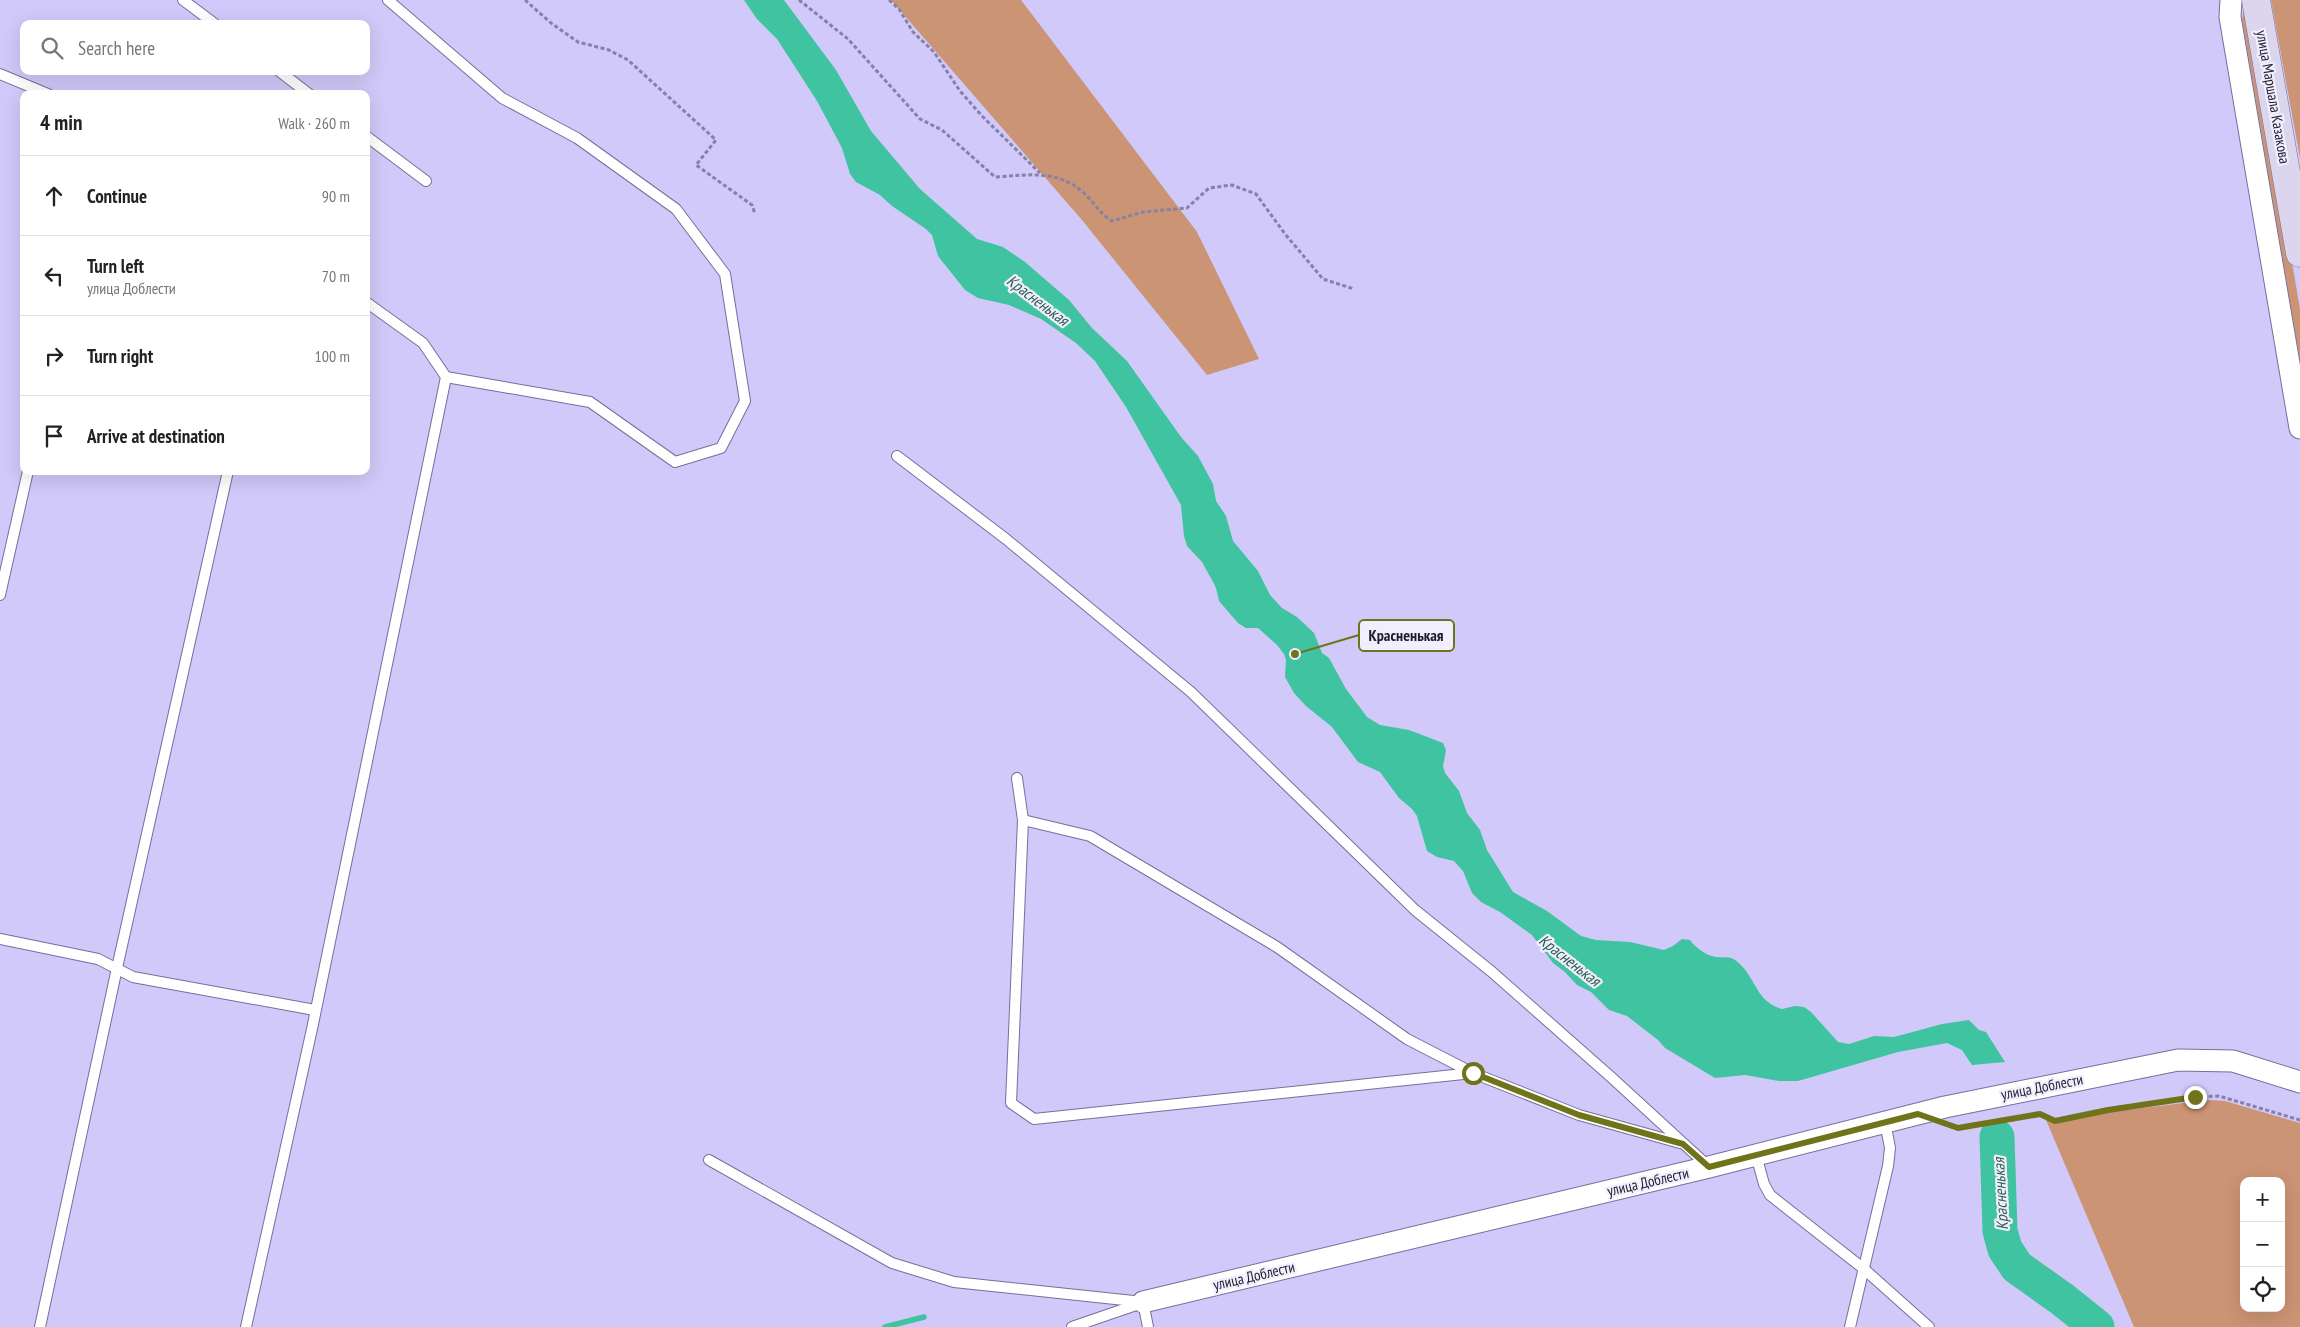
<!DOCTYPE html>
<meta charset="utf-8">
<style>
:root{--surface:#fff;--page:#f2f2f2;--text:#222;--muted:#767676;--line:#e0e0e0}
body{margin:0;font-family:"PT Sans Narrow",sans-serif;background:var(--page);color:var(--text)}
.controls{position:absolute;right:15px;bottom:15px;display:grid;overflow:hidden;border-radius:10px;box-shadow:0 5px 20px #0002}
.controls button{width:45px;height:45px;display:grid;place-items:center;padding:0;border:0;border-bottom:1px solid var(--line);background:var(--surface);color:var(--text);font:25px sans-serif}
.stop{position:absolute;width:15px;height:15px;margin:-11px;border:4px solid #707319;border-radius:50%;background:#fff}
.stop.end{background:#707319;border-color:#fff;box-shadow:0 1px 5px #0008}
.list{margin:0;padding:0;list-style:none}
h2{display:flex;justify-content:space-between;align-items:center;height:65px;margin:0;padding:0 20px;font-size:21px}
h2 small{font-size:16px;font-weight:400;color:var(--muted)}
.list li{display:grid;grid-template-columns:32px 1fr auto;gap:15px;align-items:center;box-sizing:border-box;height:80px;padding:0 20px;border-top:1px solid var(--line)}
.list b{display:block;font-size:19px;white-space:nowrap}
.list p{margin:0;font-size:16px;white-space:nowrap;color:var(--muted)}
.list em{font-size:16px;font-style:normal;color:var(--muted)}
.icon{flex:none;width:28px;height:28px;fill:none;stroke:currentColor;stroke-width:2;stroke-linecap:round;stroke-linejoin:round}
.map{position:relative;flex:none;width:2300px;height:1327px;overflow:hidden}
.search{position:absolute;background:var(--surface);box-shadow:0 5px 20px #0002;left:20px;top:20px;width:350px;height:55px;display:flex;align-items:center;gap:12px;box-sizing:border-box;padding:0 18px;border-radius:10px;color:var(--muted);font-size:19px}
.panel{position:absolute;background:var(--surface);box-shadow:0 5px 20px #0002;left:20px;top:90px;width:350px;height:385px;border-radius:10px}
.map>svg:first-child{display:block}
.green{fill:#cb9474;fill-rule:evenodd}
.water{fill:#3fc3a0}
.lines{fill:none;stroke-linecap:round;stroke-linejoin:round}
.stream{stroke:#3fc3a0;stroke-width:5.5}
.river{stroke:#3fc3a0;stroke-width:35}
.service-casing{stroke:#766f9b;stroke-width:12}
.minor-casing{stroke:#766f9b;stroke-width:23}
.secondary-casing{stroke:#766f9b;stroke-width:29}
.path{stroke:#8781a5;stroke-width:3;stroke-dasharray:4 2.5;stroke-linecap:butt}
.service{stroke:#fff;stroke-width:10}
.minor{stroke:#fff;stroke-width:21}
.secondary{stroke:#dbd6ee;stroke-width:28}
.route{stroke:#707319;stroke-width:6}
.labels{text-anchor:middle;stroke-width:4.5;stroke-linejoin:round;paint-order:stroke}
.street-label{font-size:15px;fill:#201d2f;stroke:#f1effe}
.water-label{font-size:16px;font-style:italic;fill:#2b5f4f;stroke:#f1effe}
.leader{fill:none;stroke:#707319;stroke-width:2}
.callout-dot{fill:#707319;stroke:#f1effe;stroke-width:2}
.callout{fill:#f1effe;stroke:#707319;stroke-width:2}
.callout-label{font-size:16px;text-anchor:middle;font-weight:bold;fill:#201d2f}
</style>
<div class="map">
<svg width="2300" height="1327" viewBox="0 0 2300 1327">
<rect width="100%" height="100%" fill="#d0c9f9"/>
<!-- green -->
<g class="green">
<polygon points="891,0 1021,0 1197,232 1259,359 1207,375 1082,220"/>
<polygon points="2245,0 2247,0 2300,309 2300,361 2242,19"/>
<polygon points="2271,0 2300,0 2300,158"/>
<path d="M2208,1100l17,1 75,22v204h-166l-88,-207zM2244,1181h37v127h-37z"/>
</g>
<!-- water -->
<path class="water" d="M744,0h40l52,70 35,61 49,58 57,50 26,8 22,15 44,38 23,28 35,33 54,76 17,19 15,28 3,17 10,15 7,25 25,30 12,24 12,13 15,9 17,16 8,20 7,5 17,31 21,28 13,8 29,5 34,13 3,7 -3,16 2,7 14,18 8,22 13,17 7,20 26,42 34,19 34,25 15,4 34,2 34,8 9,-4 9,-7 8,1c6,8 15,15 26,17 6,1 14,-1 19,3 22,16 19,41 47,49l13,-3 9,1 7,5 27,30 11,2 25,-8 20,1 48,-13 27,-4 10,10 7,2 19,30 -33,3 -10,-15 -15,-7 -49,9 -100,29h-19l-34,-6 -30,3 -50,-30 -7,-8 -31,-24 -18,-6 -18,-18 -14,-7 -12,-13 -12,-9 -21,-28 -32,-23 -19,-10 -9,-9 -9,-22 -9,-10 -17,-4 -10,-6 -10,-35 -5,-7 -13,-11 -19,-26 -22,-10 -26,-35 -26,-21 -12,-13 -9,-16 1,-17 -2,-6 -7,-9 -19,-17h-12l-8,-5 -19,-22 -3,-13 -4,-8 -10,-18 -15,-16 -3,-10 -3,-31 -55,-98 -31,-46 -19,-18 -35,-24 -32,-14 -31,-7 -13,-8 -27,-34 -6,-21 -6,-6 -34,-23 -12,-11 -24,-13 -6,-8 -8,-26 -25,-47 -40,-62 -20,-20z"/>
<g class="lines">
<!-- stream -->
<polyline class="stream" points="885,1327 924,1317"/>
<!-- river -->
<polyline class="river" points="1997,1137 2000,1231 2005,1249 2017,1267 2062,1299 2097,1327"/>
<!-- service casing -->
<g class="service-casing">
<g id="service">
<polyline points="183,0 215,24"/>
<polyline points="388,0 502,98 577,138 676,209 725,274 745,401 721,448 675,462 590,402 446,377"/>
<polyline points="279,71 309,94"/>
<polyline points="0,74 48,94"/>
<polyline points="366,136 426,181"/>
<polyline points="897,456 1006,539 1191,692 1415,910 1492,972 1611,1077 1708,1166"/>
<polyline points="0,595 28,471"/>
<polyline points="1017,778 1023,820 1011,1103 1034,1119 1473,1073"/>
<polyline points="1023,820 1090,836 1277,947 1407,1039 1473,1073 1579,1115 1680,1143"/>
<polyline points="0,939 98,959 133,977 315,1010"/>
<polyline points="1756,1155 1764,1184 1770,1195 1864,1269 1929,1327"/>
<polyline points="709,1160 892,1263 954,1282 1143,1302"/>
<polyline points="1143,1302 1148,1327"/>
<polyline points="40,1327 117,968 228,471"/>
<polyline points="246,1327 312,1029 446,377 423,343 366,302"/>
<polyline points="1072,1327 1139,1304"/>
<polyline points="1850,1327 1888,1166 1890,1148 1885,1122"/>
</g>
</g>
<!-- minor casing -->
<g class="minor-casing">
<g id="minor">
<polyline points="2231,0 2230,17 2300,428"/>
<polyline points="1143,1302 1709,1167 1945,1107 2178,1060 2233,1061 2300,1082"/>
</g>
</g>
<!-- secondary casing -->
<g class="secondary-casing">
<polyline id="secondary" points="2256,0 2300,253"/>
</g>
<!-- path -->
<g class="path">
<polyline points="525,0 551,23 578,42 609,50 628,60 716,140 696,165 752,205 755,214"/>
<path d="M799,0l49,39 72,80 22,11 53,47c34,-2 62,-8 89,16 10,9 16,21 28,28l31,-9 44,-4 22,-20 23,-3 24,9 29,40 38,45 31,10"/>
<polyline points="889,0 899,9 913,32 934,52 960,91 982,116 1040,173"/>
<polyline points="1954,1126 1958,1128 2040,1114 2055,1121 2108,1110 2195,1097 2219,1096 2300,1120"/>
</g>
<!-- service -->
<use href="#service" class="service"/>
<!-- minor -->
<use href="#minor" class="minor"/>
<!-- secondary -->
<use href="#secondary" class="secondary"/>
</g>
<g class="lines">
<!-- route -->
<polyline class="route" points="1473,1073 1579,1115 1683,1144 1709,1167 1918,1114 1958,1128 2040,1114 2055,1121 2108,1110 2195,1097"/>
</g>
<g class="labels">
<!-- street labels -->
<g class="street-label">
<text transform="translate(2273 97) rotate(80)" y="5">улица Маршала Казакова</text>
<text transform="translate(2042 1087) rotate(-11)" y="5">улица Доблести</text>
<text transform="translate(1648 1182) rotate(-13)" y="5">улица Доблести</text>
<text transform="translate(1254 1276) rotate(-13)" y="5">улица Доблести</text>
</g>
<!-- water labels -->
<g class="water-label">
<text transform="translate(1038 300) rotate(37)" y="6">Красненькая</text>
<text transform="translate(1570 960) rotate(38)" y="6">Красненькая</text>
<text transform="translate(2000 1194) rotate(-93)" y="6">Красненькая</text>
</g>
</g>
<!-- callouts -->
<path class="leader" d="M1295 654L1359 635"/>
<circle class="callout-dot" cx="1295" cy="654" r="5"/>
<rect class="callout" x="1359" y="620" width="95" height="31" rx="5"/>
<g class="callout-label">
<text x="1406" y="641">Красненькая</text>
</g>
</svg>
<div class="controls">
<button>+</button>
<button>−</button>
<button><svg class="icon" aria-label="locate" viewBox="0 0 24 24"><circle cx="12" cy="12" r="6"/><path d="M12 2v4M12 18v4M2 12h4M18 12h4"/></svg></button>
</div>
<div class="stop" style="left:1473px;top:1073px"></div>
<div class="stop end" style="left:2195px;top:1097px"></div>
<div class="search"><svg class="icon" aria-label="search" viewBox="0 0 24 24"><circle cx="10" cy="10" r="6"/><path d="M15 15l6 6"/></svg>Search here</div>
<section class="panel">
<h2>4 min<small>Walk · 260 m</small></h2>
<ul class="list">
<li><svg class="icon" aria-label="ahead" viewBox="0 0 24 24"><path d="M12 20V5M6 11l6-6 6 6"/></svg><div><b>Continue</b></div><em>90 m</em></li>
<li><svg class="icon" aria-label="left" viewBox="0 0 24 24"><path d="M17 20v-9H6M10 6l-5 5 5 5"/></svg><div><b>Turn left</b><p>улица Доблести</p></div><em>70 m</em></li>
<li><svg class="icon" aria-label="right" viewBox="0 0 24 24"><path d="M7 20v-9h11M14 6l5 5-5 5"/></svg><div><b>Turn right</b></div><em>100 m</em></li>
<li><svg class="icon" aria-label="arrive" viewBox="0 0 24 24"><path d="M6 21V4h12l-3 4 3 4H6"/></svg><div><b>Arrive at destination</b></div></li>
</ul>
</section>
</div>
